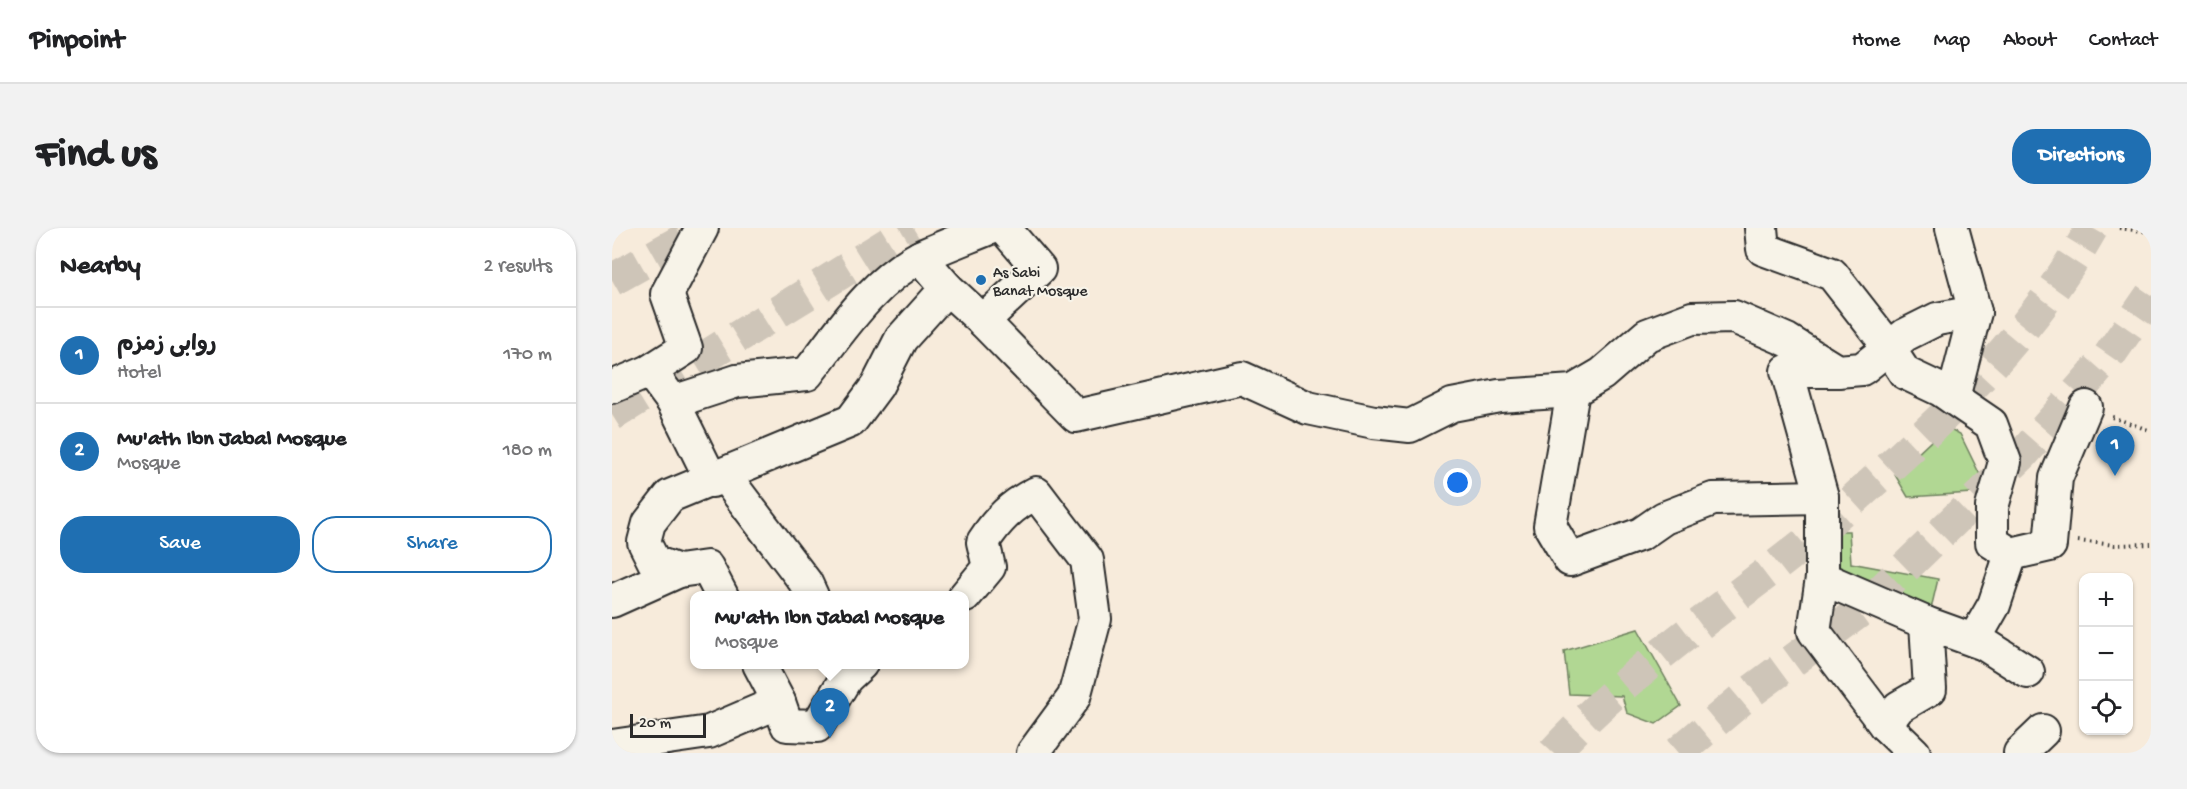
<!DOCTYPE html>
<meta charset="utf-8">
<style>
:root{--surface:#fff;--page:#f2f2f2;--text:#202124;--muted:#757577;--line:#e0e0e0;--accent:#1f6fb2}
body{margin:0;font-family:"Gochi Hand","Playpen Sans Arabic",sans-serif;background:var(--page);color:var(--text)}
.controls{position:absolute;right:18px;bottom:18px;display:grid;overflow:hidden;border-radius:12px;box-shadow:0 2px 4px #0004}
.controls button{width:54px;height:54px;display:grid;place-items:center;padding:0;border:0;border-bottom:2px solid var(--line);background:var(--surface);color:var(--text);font:30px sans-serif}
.scale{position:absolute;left:18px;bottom:15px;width:76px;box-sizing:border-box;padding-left:6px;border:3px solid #2b2b2b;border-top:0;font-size:16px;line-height:21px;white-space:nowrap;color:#2b2b2b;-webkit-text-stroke:4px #f7f3e8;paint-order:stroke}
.you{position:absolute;left:846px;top:255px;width:21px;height:21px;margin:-15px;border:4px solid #fff;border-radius:50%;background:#1a73e8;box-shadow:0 0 0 9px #1a73e833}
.badge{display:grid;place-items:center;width:39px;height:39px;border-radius:50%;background:var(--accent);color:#fff;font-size:20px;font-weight:700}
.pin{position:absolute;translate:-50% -50px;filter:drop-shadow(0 2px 3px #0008)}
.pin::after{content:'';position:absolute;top:32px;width:21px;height:18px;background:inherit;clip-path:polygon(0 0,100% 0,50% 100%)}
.popup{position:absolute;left:78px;top:363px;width:279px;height:78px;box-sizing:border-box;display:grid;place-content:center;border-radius:12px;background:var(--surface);filter:drop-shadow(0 2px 4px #0005);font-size:20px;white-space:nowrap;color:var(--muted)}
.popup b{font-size:22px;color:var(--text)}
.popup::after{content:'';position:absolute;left:50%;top:100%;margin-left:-12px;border:12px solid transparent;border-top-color:var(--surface)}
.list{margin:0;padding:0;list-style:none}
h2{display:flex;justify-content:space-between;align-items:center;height:78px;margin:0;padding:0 24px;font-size:26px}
h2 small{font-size:20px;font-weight:400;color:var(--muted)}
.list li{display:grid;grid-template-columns:39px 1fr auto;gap:18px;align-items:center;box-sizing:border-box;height:96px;padding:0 24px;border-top:2px solid var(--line)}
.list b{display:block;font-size:22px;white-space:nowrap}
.list p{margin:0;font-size:20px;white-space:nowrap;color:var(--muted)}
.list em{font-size:20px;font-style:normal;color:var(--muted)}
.actions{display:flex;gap:12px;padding:18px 24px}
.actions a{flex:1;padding:14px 0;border:2px solid var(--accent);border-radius:24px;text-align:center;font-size:21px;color:var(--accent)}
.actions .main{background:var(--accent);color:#fff}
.icon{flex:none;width:33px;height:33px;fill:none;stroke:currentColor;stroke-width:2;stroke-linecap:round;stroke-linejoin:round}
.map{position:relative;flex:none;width:1539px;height:525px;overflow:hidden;border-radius:24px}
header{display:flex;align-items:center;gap:36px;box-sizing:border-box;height:84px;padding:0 30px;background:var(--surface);border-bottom:2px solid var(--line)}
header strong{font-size:28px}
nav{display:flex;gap:33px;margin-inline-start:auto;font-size:21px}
.intro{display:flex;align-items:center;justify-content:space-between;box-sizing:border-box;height:144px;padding:0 36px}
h1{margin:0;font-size:42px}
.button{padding:15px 27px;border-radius:24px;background:var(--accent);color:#fff;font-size:21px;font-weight:700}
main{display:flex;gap:36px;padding:0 36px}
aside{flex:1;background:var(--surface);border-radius:24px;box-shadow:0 2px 4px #0004}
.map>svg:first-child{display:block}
.green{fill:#b1d793;stroke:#6e815f;stroke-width:1.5}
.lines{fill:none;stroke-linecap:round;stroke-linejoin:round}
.major-tunnel{stroke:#cec5b8;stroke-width:33;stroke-dasharray:33 16;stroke-linecap:butt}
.highway-tunnel{stroke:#cec5b8;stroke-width:33;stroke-dasharray:33 16;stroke-linecap:butt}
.minor-casing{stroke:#2b2b2b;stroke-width:36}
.path{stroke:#2b2b2b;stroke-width:4;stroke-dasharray:1.5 4.5;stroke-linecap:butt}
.minor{stroke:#f7f3e8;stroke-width:32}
.poi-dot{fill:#1f6fb2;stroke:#f7f3e8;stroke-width:2}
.labels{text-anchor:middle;stroke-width:4.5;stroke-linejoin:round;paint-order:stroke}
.poi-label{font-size:16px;fill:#2b2b2b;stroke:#f7f3e8;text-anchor:start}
</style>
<header>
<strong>Pinpoint</strong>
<nav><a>Home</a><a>Map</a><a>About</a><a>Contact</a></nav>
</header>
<div class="intro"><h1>Find us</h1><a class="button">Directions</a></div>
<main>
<aside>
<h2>Nearby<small>2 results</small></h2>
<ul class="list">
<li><span class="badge">1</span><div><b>روابی زمزم</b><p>Hotel</p></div><em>170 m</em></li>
<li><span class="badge">2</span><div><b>Mu'ath Ibn Jabal Mosque</b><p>Mosque</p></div><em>180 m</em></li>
</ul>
<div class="actions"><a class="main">Save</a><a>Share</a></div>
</aside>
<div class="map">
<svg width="1539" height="525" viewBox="0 0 1539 525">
<rect width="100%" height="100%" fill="#f7ebdb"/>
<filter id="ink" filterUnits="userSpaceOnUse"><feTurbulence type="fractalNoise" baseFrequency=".0167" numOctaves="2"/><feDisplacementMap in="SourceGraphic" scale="12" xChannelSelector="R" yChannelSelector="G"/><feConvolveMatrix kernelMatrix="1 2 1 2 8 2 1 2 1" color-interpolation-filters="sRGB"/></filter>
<g filter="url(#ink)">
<!-- green -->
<g class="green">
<polygon points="1334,199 1348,206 1369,249 1360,265 1296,269 1283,247"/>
<polygon points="1217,303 1237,303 1239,335 1326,351 1318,385 1220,345"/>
<polygon points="1026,401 1069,478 1044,496 1015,485 1010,468 957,466 952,423"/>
</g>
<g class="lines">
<!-- major-tunnel -->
<g class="major-tunnel">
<polyline points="0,52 92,0"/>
<polyline points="0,187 301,0"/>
</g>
<!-- highway-tunnel -->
<g class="highway-tunnel">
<path d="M941,525c73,-80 163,-139 247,-206 22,-18 43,-38 64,-57 86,-76 171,-161 228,-262"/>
<polyline points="1066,525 1137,465 1248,383 1412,225 1497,128 1539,67"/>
</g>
<!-- minor casing -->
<g class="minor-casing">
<g id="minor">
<polyline points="1149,0 1151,21 1220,46 1270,110 1293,145 1329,162 1379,196 1393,234 1380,279 1380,314 1399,326 1438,317 1444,250 1474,179"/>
<polyline points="1340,0 1363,84 1341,170"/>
<polyline points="308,29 335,60 371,93 464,188 630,150 696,180 762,194 798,198 840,177 887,168 961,163 990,146 1035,107 1080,90 1122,89 1175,112 1225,143 1250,141 1293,107 1325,91 1363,84"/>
<polyline points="371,93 427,41 392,0"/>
<path d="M38,143l23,31 64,-21 70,-7c33,-42 65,-93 115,-118 22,-10 46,-19 68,-28"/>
<polyline points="0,159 38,143 74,120 55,66 90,0"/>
<polyline points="961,163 938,298 958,332 1029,306 1052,290 1101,271 1210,269"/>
<polyline points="61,174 100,253"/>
<polyline points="112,247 194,355 200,368"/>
<polyline points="1210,350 1210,269 1175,143 1225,143"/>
<polyline points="110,368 95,339 67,343 42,334 32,314 37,295 58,268 239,193 265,158 289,111 335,60"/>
<path d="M353,368l24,-29 -6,-25c15,-23 29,-37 53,-49l51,67 8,59 -21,78 -41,56"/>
<polyline points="0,373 67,343"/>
<polyline points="1362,412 1382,377 1399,326"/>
<polyline points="147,436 167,474"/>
<polyline points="1273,497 1287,479 1318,461 1314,395"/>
<polyline points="0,518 97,504 167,474 175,497 205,498 234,450 249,436"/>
<polyline points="1302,525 1273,497 1202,403 1210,350 1314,395 1372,416 1416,444"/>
<polyline points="1408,525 1431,503"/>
</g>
</g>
<!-- path -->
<g class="path">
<polyline points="1507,0 1539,4"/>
<polyline points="1500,189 1539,203"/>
<polyline points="1466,313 1503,317 1539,316"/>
</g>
<!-- minor -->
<use href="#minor" class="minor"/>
</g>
</g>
<!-- markers -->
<circle class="poi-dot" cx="369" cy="52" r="6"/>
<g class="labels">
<!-- poi labels -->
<g class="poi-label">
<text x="381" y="49">As Sabi<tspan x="381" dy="18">Banat Mosque</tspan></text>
</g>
</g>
</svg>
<div class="controls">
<button>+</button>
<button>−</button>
<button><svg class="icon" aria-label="locate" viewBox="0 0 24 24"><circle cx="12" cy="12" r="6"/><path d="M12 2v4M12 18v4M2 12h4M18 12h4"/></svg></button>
</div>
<div class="scale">20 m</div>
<div class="you"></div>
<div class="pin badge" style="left:1503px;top:248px">1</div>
<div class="pin badge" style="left:218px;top:510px">2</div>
<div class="popup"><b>Mu'ath Ibn Jabal Mosque</b>Mosque</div>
</div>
</main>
